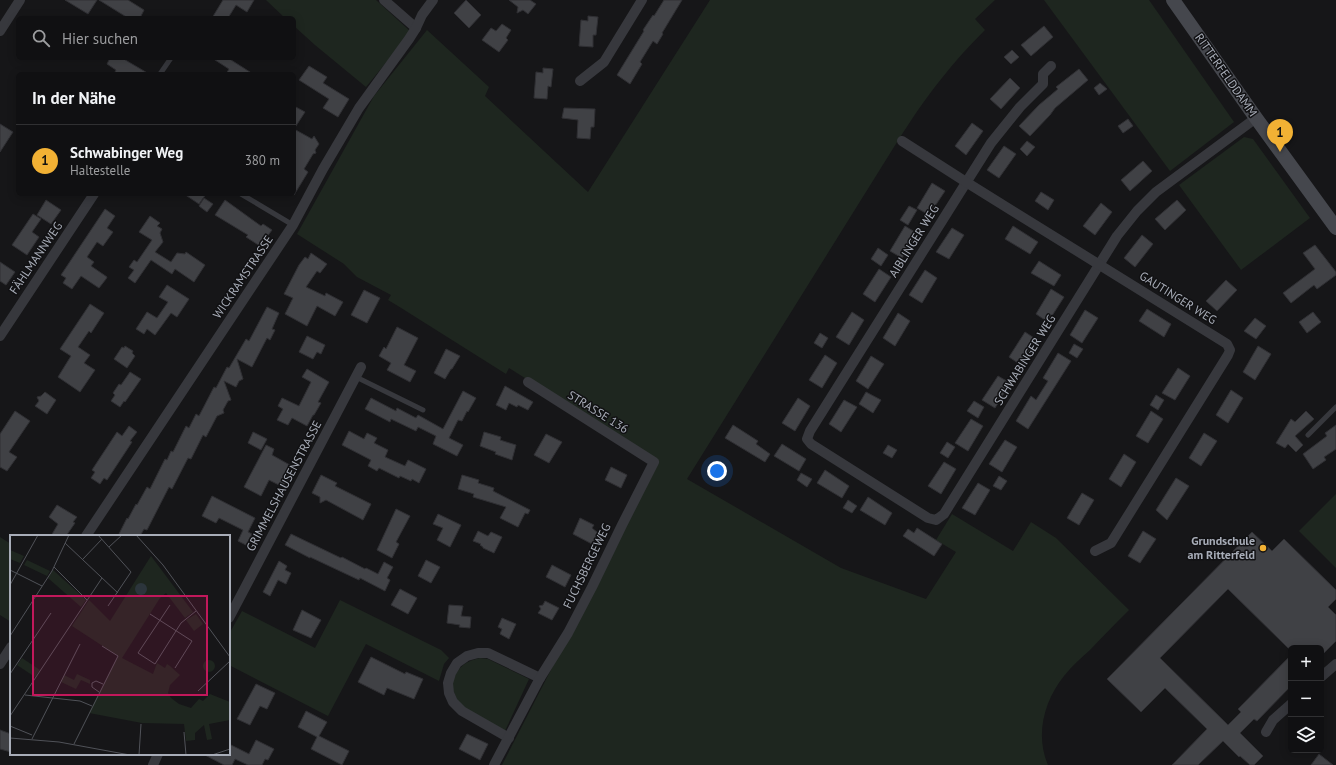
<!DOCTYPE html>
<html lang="de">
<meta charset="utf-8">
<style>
:root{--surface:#101012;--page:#1e1e20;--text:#f1f3f6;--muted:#9c9d9f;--line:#303032;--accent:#f2b134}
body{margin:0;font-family:"PT Sans",sans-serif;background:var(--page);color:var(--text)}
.controls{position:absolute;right:12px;bottom:12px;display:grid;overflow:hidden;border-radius:6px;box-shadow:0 2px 10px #0003}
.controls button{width:36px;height:36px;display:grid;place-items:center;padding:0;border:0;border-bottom:1px solid var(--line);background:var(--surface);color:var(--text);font:20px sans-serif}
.you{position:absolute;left:717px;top:471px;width:14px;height:14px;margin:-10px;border:3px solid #fff;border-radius:50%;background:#1a73e8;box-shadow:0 0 0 6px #1a73e833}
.badge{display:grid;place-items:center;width:26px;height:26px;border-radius:50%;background:var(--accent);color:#111;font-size:13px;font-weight:700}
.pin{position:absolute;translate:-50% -33px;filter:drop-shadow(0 1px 2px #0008)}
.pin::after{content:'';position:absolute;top:21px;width:14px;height:12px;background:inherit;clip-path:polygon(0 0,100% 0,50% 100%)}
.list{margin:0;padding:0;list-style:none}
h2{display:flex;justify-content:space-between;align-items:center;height:52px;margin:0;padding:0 16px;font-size:17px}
h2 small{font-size:13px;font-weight:400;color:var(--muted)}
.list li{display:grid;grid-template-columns:26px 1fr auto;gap:12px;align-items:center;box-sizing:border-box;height:72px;padding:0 16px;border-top:1px solid var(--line)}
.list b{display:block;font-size:15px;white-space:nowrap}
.list p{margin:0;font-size:13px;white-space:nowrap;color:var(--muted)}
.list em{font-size:13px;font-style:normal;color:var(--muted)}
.icon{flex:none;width:22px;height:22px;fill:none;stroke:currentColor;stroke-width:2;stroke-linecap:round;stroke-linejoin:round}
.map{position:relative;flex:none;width:1336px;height:765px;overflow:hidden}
.search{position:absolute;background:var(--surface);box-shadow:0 2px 10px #0003;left:16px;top:16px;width:280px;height:44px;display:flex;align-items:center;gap:10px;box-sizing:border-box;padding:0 14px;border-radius:6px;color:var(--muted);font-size:15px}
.panel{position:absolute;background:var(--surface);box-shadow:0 2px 10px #0003;left:16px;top:72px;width:280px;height:124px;border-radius:6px}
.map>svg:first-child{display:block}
.green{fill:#1e261f}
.building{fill:#404145;stroke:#303034}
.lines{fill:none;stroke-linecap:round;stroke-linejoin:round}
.lane{stroke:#37383d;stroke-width:5}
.street{stroke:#37383d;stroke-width:10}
.secondary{stroke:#45474d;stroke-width:14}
.poi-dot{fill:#f2b134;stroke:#111113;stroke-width:1.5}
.labels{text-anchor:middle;stroke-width:3;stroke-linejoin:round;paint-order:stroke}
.street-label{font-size:12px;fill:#a8adb8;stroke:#111113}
.poi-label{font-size:12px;font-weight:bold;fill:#a8adb8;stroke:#111113;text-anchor:end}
.inset-road{fill:none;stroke:#505258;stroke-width:1}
.view{fill:#c2185b;fill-opacity:0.15;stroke:#c2185b;stroke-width:2}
.inset-edge{fill:none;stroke:#a8adb8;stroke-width:2}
</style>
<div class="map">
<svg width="1336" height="765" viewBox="0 0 1336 765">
<rect width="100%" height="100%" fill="#161618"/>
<!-- green -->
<g class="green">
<polygon points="266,0 376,0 411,32 366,87 315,45 294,26 294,18 285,18"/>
<path d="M710,0h285l-20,19 10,11c-15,15 -30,31 -43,48 -18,22 -33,45 -48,69l-207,332 154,89 85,31 30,-47 -20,-12 16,-26 61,37 18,-29 25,16 73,72c-13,13 -26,26 -39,40 -9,8 -18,16 -26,26 -20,25 -29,59 -16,89h-546l156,-303 -149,-94 -3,6 -108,-68 -10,-6 3,-5 -34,-18 -13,-13 -47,-30 77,-138 53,-66 62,57 -4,9 103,96z"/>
<polygon points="1044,0 1149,0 1234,122 1170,171"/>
<polygon points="1244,137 1253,139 1310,218 1241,270 1179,185"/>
<polygon points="1336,494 1336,568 1299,531"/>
<polygon points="0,537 11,544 11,622 0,615"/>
<polygon points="340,600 441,650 449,658 444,664 439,681 366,644 328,716 229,665 229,634 242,611 315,648"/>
<path d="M480,658l8,1 41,20 -24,52 -45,-24 -9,-22c6,-16 11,-23 29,-27z"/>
</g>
<!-- building -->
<g class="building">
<polygon points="65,0 97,0 88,14"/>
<polygon points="99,0 128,0 144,10 140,18 128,18"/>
<polygon points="223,0 254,0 247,12 236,5 228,18 212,18"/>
<polygon points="466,0 481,15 469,28 454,13"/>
<polygon points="509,0 530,0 536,4 528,14 523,10 517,13 518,7"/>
<polygon points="664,0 682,0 662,33 663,34 657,44 653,41 640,62 642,64 630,84 617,75 636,44 644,31 643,30 653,15 654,16"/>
<polygon points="588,16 598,17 596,35 593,35 593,47 579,46 581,20 588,21"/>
<polygon points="502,24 511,30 506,38 508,40 499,52 482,40 491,28 496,31"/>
<polygon points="1044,26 1053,37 1031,56 1021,45"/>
<polygon points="1012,50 1019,57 1011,64 1004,57"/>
<polygon points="110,58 122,58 149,74 114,74 116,70 107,64"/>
<polygon points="212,58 228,58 253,74 226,74 229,69"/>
<polygon points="309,66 327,77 323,83 349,99 338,117 323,108 329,99 299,80"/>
<polygon points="543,68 553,69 551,87 548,86 547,99 534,98 536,72 543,73"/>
<polygon points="1079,69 1088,80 1055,108 1050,115 1030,136 1019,126 1039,105 1058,89 1056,87"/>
<polygon points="1010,78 1020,88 1001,109 990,99"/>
<polygon points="1100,83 1107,89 1099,95 1094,88"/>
<polygon points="294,106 305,112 294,129 312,139 314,136 319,144 315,150 316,153 313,154 304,169 308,172 294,195"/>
<polygon points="564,108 595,109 594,127 591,127 590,139 577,138 578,120 562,118"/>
<polygon points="1128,119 1133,126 1123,133 1118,126"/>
<polygon points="972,123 983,131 966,155 955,146"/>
<polygon points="0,124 13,132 0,152"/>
<polygon points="1027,141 1035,147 1027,156 1020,149"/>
<polygon points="1004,146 1016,154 999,178 987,170"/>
<polygon points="1143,161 1152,171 1130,191 1121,180"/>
<polygon points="932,183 945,191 929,215 917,208"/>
<polygon points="1041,192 1054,200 1048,210 1035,201"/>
<polygon points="184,194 206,194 199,204"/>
<polygon points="204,198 213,204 207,212 199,206"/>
<polygon points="46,200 61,210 51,224 37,215"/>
<polygon points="225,200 261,226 263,224 272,230 260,246 246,237 248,235 215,215"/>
<polygon points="1177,200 1186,210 1165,230 1155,219"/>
<polygon points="1101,203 1112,212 1095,235 1083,226"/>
<polygon points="909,206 917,210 908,225 900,220"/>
<polygon points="105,209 115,216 107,228 113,232 103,246 97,242 87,257 94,262 91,266 107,277 106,279 99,288 81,276 72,289 63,283 66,278 61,275"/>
<polygon points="33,214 41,219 32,232 39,237 27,255 12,245"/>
<polygon points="150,216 160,223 157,226 162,229 160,233 163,242 155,252 171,262 177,253 185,254 186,252 205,265 194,282 175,269 172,274 151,260 135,283 128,278 134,270 129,267 134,260 137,262 152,240 139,232"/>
<polygon points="905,226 918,234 902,258 890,251"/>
<polygon points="1013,226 1038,242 1030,254 1005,239"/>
<polygon points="952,228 964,235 949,259 936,252"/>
<polygon points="1142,235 1153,244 1135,267 1124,258"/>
<polygon points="1315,245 1336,272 1336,275 1317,289 1314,285 1291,303 1283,293 1315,269 1303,253"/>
<polygon points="878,248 888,255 881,266 871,259"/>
<polygon points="311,253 327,264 320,273 317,271 306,287 325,296 326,293 343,302 335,316 317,306 307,326 285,314 293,298 284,294 299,265 305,257 308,259"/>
<polygon points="1039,261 1061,275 1054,286 1031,273"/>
<polygon points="0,262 15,272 6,285 0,281"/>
<polygon points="879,269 891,277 875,302 863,294"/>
<polygon points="925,270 937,278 922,303 909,295"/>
<polygon points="1226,280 1237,290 1217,311 1206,301"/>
<polygon points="167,285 189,299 177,317 171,313 155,335 147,329 144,334 136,329 147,312 157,318 168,302 159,297"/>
<polygon points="1051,289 1064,297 1048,322 1036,314"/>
<polygon points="364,290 380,298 367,323 351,315"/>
<polygon points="90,304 104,313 91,333 89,331 78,347 90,355 84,363 95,370 80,392 58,377 71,356 60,349"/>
<polygon points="267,307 279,313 272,329 275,330 270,340 267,338 252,367 237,359 243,379 239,381 236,387 224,381 231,400 228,401 223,410 224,413 217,416 206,437 203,435 191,459 188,458 172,489 169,487 147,530 144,529 140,536 118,536 127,518 128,519 136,504 137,505 147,487 150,489 165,459 167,460 171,451 173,452 186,426 189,428 196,414 199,416 214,387 216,388 227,367 229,368 246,339 249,341"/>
<polygon points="1147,309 1171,324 1164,337 1139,321"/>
<polygon points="1085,310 1098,318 1082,343 1070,335"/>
<polygon points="852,312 864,320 849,345 836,337"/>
<polygon points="1313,312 1321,322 1307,333 1299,322"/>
<polygon points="898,313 910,321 895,346 883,338"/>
<polygon points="1255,318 1266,326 1256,339 1244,331"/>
<polygon points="397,327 418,338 404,365 416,371 410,382 387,370 391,363 379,356 384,347 386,349"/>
<polygon points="1025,332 1037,340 1021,365 1009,357"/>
<polygon points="820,333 828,338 822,348 814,343"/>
<polygon points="307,336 325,345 321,354 317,352 313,359 299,352"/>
<polygon points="1074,344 1083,349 1077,358 1069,353"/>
<polygon points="125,346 133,351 132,353 135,356 127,368 114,359 122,347 124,348"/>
<polygon points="1258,346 1271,354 1255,380 1243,372"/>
<polygon points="446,349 460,356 452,369 451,369 445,379 434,373"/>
<polygon points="1058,353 1071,361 1028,429 1016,421 1031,396 1036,400 1048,381 1043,378"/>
<polygon points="825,355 837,363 822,388 809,380"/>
<polygon points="871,356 884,364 868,389 856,381"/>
<polygon points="1178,368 1190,376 1175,400 1162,393"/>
<polygon points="307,369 329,382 318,402 321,403 314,415 313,415 307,426 292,418 288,425 277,420 283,409 278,406 282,398 299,406 311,382 302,377"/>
<polygon points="130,372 141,379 125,402 124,401 120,407 111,401 115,395 113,393 119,384 121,385"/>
<polygon points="998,376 1010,383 995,408 982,400"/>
<polygon points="505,386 533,402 528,410 518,405 517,407 509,403 506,410 496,405"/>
<polygon points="1231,390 1243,398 1228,423 1216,415"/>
<polygon points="463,391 476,398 468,412 467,411 462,421 458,420 449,438 463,445 457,456 433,444 436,436 418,427 416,431 391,419 390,422 365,409 371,398 396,411 397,408 416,418 418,415 443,429"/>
<polygon points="45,392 56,400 47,414 35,406 39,401 37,397 41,396"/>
<polygon points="866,392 881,400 873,413 859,404"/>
<polygon points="1156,395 1164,400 1158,410 1150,405"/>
<polygon points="798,398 810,406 795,431 782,423"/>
<polygon points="844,400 857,407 841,432 829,424"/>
<polygon points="974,401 984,407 978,418 967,411"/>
<polygon points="15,411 30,421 9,452 17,457 7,471 0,467 0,434"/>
<polygon points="1151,411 1163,419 1148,443 1136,436"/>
<polygon points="1306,411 1314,419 1295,436 1303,445 1296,452 1288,444 1285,448 1276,443 1291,419 1295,422"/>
<polygon points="971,419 983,426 968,451 955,443"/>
<polygon points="733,425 758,441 756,444 770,454 765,462 725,438"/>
<polygon points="1336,425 1336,449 1324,457 1326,460 1313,469 1303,454 1327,436 1325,433"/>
<polygon points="129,426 137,432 130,441 132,442 107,480 104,478 100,484 91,478 95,472 92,470 117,432 122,436"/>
<polygon points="349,431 364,439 367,433 377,438 374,443 388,450 385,457 405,466 408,460 426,469 419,483 412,479 411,481 400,476 399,478 379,468 377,471 368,466 371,460 342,445"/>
<polygon points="253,432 267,439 261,450 248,443"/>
<polygon points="484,432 501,437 500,440 516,445 512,460 495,454 496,452 480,446"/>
<polygon points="1204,433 1217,441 1201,466 1189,458"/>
<polygon points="546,434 562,442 549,463 534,455"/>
<polygon points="1005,440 1017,447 1002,472 989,464"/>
<polygon points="947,442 955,447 948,458 940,453"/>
<polygon points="782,444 806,459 799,471 774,456"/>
<polygon points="266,445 274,449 272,455 297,469 293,478 290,477 288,483 286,482 283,487 269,480 261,496 244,487"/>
<polygon points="888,445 897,450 892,458 883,453"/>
<polygon points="1124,454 1136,462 1121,487 1109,479"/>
<polygon points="944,462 956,469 941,494 928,486"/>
<polygon points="611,467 627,475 621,488 605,480"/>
<polygon points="825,470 849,486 842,498 817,483"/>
<polygon points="801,473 812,479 807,487 797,480"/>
<polygon points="321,475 337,483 335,486 371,504 363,520 326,500 320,503 320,497 312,493"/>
<polygon points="462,475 479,480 478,483 494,488 493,491 530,510 528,514 525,513 518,527 500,518 506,507 473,497 474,494 458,489"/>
<polygon points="999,476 1007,481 1001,490 993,486"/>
<polygon points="1176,478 1189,486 1167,520 1156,510"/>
<polygon points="978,483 990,490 975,515 962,508"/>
<polygon points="1082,493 1094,500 1079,525 1067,518"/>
<polygon points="212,496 255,518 248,532 252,534 246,545 238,541 243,530 219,518 216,523 202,516"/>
<polygon points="868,497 892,513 885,525 860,510"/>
<polygon points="848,500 857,506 852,513 843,508"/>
<polygon points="57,505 77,517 73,522 75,523 66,536 51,536 58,524 49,517"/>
<polygon points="396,509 410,516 396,542 399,544 392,558 377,550"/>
<polygon points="438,514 461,525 450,547 437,540 443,528 433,524"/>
<polygon points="580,518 594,525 592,528 598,533 592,544 573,534"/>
<polygon points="917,528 942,544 934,556 903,536 908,529 914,533"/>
<polygon points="478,531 488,536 491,532 502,537 494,553 483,548 483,547 480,545 481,544 473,541"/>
<polygon points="1143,531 1156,539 1140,563 1128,556"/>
<polygon points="1252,532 1272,551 1284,539 1336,590 1336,599 1328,607 1336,615 1336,641 1321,656 1321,648 1288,648 1228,589 1160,658 1228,725 1241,712 1238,709 1291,655 1291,686 1257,721 1254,719 1240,733 1263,756 1254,765 1250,765 1240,756 1239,757 1223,741 1198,765 1172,765 1207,729 1165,688 1141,712 1107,679"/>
<polygon points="291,534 341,558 342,557 365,569 366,568 378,574 384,562 393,567 387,578 390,580 385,591 360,578 359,580 310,557 310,558 285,545"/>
<polygon points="426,560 440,567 431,583 418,576"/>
<polygon points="279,561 287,566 285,570 291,573 286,584 278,580 270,596 263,592"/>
<polygon points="552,565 571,575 565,587 546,577"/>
<polygon points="400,589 417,598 408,614 391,605"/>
<polygon points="545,601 559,608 552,620 538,613 541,609 539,606 543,605"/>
<polygon points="449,605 463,606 461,616 471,617 470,628 459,627 460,625 447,623"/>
<polygon points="302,610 321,620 311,638 293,630"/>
<polygon points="502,618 516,624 509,639 500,634 502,629 498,627"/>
<polygon points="371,657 405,674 406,672 423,679 414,699 387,688 384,695 358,682"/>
<polygon points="256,684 275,693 267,709 260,706 250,725 237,719"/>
<polygon points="306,711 327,722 319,736 349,751 342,765 311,749 317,737 298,727"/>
<polygon points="0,730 11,734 11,752 0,749"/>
<polygon points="467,734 488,744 480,760 459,749"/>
<polygon points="256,740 274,749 268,760 265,759 262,765 248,765 235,759 232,765 224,765 203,754 229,754 229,744 249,754"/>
<polygon points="1319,754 1333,765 1311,765"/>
</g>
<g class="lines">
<!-- lane -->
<g class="lane">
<polyline points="160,74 171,58"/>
<polyline points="241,194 293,225"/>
<polyline points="356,377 423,410"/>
<polyline points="1308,435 1336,407"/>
</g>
<!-- street -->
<g class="street">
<polyline points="384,0 416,28"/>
<polyline points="0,31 20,0"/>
<polyline points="1051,66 1043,74 1043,84 1020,107 991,143 810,431 807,439 811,444 928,518 936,520 944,514 1117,236 1137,211 1156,192 1256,118"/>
<polyline points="580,81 604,62 642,0"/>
<polyline points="902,141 966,182 1227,344 1230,350 1228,355 1111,543 1095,551"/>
<polyline points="0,336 94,194"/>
<polyline points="86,536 293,225 323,169 359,108 409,39 416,28 422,15 433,0"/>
<polyline points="229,618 361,367"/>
<polyline points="0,664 11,647"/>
<polyline points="1321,677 1336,664"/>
<polyline points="1266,732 1273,720 1291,704"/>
<polyline points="509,738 462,711 453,702 449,693 448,683 451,673 457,663 467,656 478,653 488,653 540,678"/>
<polyline points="153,765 158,754"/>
<polyline points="494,765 540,678 568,633 592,587 622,525 654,462 528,382"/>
</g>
<!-- secondary -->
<polyline class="secondary" points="1173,0 1256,118 1336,228"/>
</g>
<!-- markers -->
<circle class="poi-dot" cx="1263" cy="548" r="4"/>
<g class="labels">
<!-- street labels -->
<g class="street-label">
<text transform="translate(1226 75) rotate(55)" y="4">RITTERFELDDAMM</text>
<text transform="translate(914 241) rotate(-58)" y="4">AIBLINGER WEG</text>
<text transform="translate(36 258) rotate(-56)" y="4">FÄHLMANNWEG</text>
<text transform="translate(243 277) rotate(-56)" y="4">WICKRAMSTRASSE</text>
<text transform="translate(1178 298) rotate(32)" y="4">GAUTINGER WEG</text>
<text transform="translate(1025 360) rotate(-58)" y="4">SCHWABINGER WEG</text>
<text transform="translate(598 412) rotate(32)" y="4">STRASSE 136</text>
<text transform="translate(284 486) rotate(-62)" y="4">GRIMMELSHAUSENSTRASSE</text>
<text transform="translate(587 566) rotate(-64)" y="4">FUCHSBERGEWEG</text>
</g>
<!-- poi labels -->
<g class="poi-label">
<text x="1255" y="545">Grundschule<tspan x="1255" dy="14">am Ritterfeld</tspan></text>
</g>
</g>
<!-- overview -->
<g transform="translate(10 535)">
<rect width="220" height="220" fill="#161618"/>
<path d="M0,15l14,6 -4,7 -10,-4zM141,21l42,56 -8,6 -19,-25 -6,5 -38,60 31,16 4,-11 8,5 2,-4 3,2 10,9 -10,10 -2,8 3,5 8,6 12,4 8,-9 4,2 7,-7 20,8v18l-21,4 3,15 -5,1 -3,-15 -9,8v7l-9,1 -2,-17 -42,-1 -53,-10 29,-57 -46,-30 17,-26 21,21zM17,25l23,11 -3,5 -23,-11zM43,35l33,30 -5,7 -33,-29zM186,79l7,10 -9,7 -8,-11zM12,123l18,12 -5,7 -18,-12zM193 131a6 6 0 1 1 12 0a6 6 0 1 1-12 0ZM67,139l13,6v4l-9,-4 -5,9 -15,-7 3,-7 10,5z" fill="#1e261f"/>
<path d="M125 54a6 6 0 1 1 12 0a6 6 0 1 1-12 0Z" fill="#2c353c"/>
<path class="inset-road" d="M88,0l33,37 -23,34M126,0l27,30 67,92M55,8l53,50M99,12l13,-12M73,24l19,-20M44,32l33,33M0,35l32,16M0,50l28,-50M160,70l-32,48 17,11 26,-41 15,-12M140,79l42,27 -17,27M0,101l42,-65 17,-36M0,139l41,-61M188,156l32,-30M89,157l-7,-5v-4l4,-2 7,3M15,160l55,6 12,5M0,181l92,-138M0,191l22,9M174,197l2,23M0,203l49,4 71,13M22,204l48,-95M64,209l44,-88 -16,-10M129,220l2,-31M202,220l18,-6"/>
<path class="view" d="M23,61h174v99h-174z"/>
<rect width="220" height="220" class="inset-edge"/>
</g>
</svg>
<div class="controls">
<button>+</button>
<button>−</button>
<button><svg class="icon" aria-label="layers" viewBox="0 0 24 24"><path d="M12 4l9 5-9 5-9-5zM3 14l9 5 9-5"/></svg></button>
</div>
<div class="you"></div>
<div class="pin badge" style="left:1280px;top:152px">1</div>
<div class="search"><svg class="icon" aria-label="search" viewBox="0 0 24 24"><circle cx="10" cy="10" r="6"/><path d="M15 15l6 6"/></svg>Hier suchen</div>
<section class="panel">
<h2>In der Nähe<small></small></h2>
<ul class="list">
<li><span class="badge">1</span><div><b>Schwabinger Weg</b><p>Haltestelle</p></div><em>380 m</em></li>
</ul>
</section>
</div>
